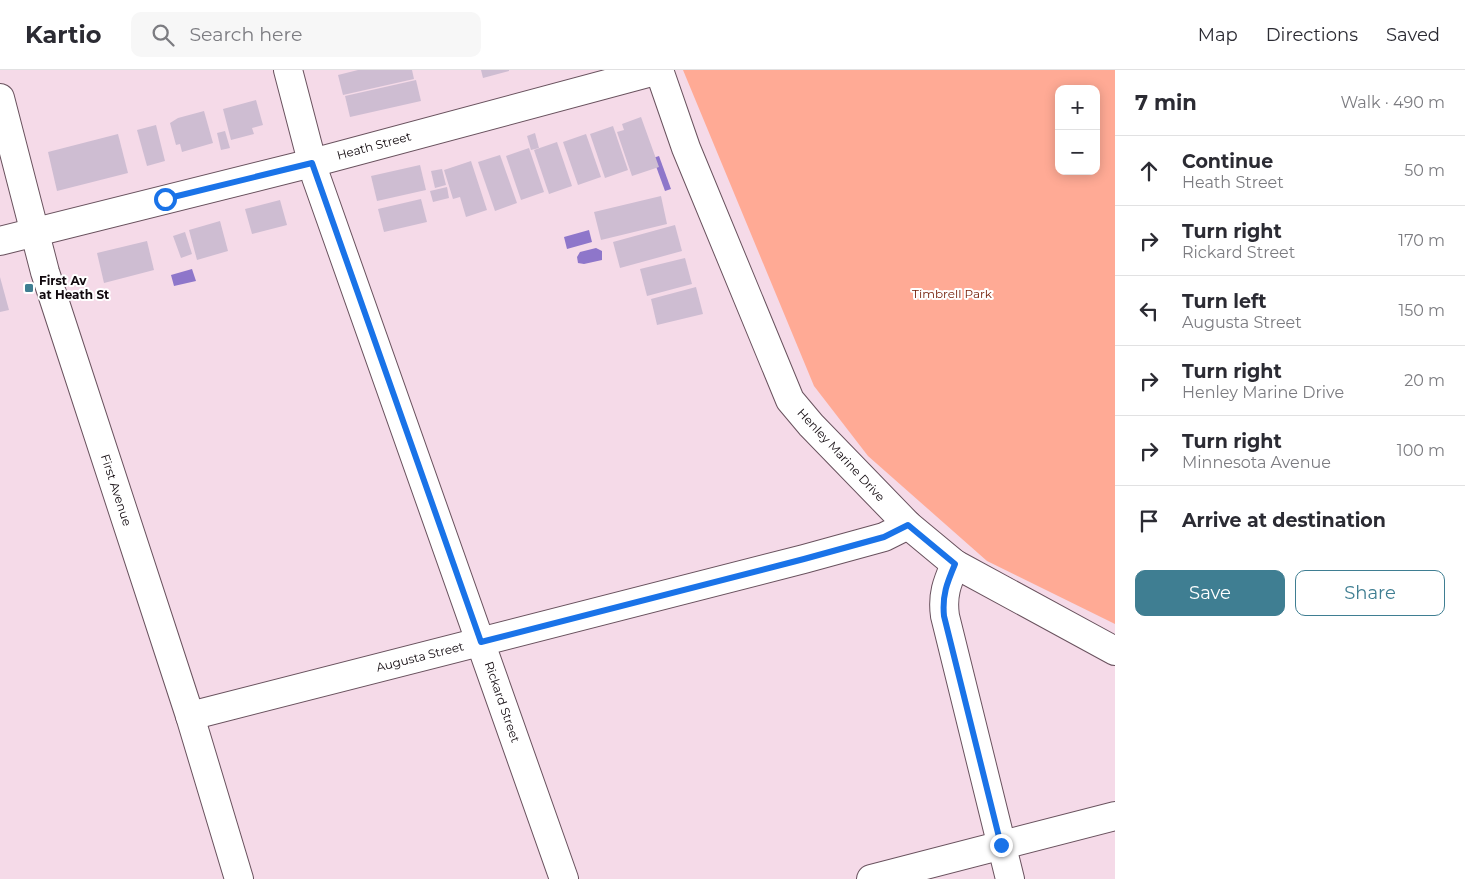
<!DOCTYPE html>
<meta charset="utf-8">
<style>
:root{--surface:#fff;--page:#f7f7f7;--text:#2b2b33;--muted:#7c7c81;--line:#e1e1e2;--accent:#3f7e92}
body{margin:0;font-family:Montserrat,sans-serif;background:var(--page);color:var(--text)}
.controls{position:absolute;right:15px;top:15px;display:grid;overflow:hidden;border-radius:10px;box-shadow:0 2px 12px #0003}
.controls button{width:45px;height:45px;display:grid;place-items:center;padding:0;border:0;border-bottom:1px solid var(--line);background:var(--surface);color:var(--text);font:25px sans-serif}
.stop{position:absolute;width:15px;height:15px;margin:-11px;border:4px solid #1a73e8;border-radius:50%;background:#fff}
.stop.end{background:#1a73e8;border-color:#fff;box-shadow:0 1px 5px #0008}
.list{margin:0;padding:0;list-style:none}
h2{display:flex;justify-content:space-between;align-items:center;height:65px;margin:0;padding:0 20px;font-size:21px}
h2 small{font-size:16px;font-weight:400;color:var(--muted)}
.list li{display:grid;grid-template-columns:32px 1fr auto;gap:15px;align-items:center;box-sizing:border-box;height:70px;padding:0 20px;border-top:1px solid var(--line)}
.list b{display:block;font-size:19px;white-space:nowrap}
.list p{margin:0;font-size:16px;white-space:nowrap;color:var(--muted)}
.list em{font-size:16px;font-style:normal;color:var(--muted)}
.actions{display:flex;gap:10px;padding:15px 20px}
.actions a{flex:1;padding:11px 0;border:1px solid var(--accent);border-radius:10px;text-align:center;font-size:18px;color:var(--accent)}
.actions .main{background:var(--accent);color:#fff}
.icon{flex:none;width:28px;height:28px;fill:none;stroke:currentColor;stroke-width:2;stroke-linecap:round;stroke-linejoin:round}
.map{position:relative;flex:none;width:1115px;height:809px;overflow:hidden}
header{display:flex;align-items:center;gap:30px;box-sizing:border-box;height:70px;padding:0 25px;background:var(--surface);border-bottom:1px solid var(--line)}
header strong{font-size:24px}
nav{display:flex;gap:28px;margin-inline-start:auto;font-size:18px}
.search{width:350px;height:45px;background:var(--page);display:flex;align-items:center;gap:12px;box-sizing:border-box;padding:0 18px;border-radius:10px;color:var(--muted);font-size:19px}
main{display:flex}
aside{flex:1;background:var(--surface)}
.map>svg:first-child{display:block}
.green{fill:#ffaa95;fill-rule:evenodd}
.water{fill:#8e76ca}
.building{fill:#cebdd2}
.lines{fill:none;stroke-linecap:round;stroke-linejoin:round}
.minor-casing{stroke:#69525e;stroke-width:30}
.minor{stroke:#fff;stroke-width:28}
.route{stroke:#1a73e8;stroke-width:6}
.poi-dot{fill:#3f7e92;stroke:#fff;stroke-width:2}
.labels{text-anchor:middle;stroke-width:4;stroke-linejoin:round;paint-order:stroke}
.street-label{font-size:12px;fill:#120a0f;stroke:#fff}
.poi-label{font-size:12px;font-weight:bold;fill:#120a0f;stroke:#fff;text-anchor:start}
.park-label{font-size:12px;fill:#721b05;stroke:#fff}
</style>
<header>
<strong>Kartio</strong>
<div class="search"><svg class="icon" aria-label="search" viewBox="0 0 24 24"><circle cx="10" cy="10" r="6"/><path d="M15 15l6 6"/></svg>Search here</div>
<nav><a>Map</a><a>Directions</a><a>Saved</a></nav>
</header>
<main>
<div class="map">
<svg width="1115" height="809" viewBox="0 0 1115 809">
<rect width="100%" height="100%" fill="#f5dae8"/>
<!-- green -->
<path class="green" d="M683,0h432v554l-128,-63 -119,-105 -54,-70zM1059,19h37v82h-37z"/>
<!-- water -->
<g class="water">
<polygon points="659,86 671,119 665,121 653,88"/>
<polygon points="589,160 592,172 567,179 564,167"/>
<polygon points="596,178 602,181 602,190 584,194 578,193 577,187 580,182"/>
<polygon points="192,199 196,211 174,216 171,205"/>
</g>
<!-- building -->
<g class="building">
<polygon points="358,0 412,0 414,9 343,25 338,5"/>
<polygon points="481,0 509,0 509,1 483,8"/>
<polygon points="416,10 421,31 350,47 345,26"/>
<polygon points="256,30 263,55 252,58 254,64 231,70 223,39"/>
<polygon points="204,41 213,73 182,82 180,74 176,75 170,53 178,48"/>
<polygon points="641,47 659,97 632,106 617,62 624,60 622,54"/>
<polygon points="156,55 165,91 147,96 137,60"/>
<polygon points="613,56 628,100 605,108 590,64"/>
<polygon points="225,61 230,78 221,80 217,63"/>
<polygon points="535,63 539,78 531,80 527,66"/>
<polygon points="118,64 128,103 57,121 48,82"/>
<polygon points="586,64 601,107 578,115 563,72"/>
<polygon points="557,72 572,116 549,124 534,80"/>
<polygon points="529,78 544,122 521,130 506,86"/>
<polygon points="500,85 517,133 495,141 478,92"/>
<polygon points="471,91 487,140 466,147 460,127 453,129 444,100"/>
<polygon points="420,95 426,120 377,131 371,106"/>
<polygon points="442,99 446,115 435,118 431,101"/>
<polygon points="447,117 449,128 433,132 430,121"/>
<polygon points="661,126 667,154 601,170 594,142"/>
<polygon points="421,129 427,152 384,162 378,139"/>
<polygon points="280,130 287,155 252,164 245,139"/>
<polygon points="220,151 228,181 197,190 189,160"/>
<polygon points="675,155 682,181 620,198 613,172"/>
<polygon points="185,162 192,184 181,188 173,166"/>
<polygon points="147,171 154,200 104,213 97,183"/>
<polygon points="685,188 692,214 647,226 640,199"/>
<polygon points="0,207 9,240 0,242"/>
<polygon points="696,217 703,244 657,255 651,229"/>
</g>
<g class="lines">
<!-- minor casing -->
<g class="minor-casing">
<g id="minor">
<polyline points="288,0 316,107 564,809"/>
<polyline points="659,0 686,78 790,330 811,355 908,455 955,494 1115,581"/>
<polyline points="0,28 45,202 190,646 239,809"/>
<polyline points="0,171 312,93 659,0"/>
<path d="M955,494c-8,19 -13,31 -10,52l65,263"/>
<polyline points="190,646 804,489 884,467 908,455"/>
<polyline points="871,809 1115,746"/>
</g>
</g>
<!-- minor -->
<use href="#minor" class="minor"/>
</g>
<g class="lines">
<!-- route -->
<path class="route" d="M165,129l147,-36 169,479 323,-83 80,-22 24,-12 47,39c-8,19 -13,31 -11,52l57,229"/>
</g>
<!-- markers -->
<rect class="poi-dot" x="24" y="213" width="10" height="10" rx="2.5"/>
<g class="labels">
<!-- street labels -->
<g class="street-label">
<text transform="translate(374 76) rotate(-15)" y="4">Heath Street</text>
<text transform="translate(841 385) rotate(47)" y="4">Henley Marine Drive</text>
<text transform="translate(116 420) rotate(72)" y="4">First Avenue</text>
<text transform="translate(420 587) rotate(-14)" y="4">Augusta Street</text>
<text transform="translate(502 632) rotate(71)" y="4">Rickard Street</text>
</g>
<!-- poi labels -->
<g class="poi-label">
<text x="39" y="215">First Av<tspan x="39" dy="14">at Heath St</tspan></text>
</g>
<!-- park labels -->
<g class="park-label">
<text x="952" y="228">Timbrell Park</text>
</g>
</g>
</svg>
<div class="controls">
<button>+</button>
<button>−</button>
</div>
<div class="stop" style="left:165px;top:129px"></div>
<div class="stop end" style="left:1001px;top:775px"></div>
</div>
<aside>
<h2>7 min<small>Walk · 490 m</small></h2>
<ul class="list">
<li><svg class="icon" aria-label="ahead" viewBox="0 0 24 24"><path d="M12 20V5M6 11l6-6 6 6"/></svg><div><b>Continue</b><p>Heath Street</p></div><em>50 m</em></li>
<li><svg class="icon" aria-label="right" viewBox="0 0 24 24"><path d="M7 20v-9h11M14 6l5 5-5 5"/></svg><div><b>Turn right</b><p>Rickard Street</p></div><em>170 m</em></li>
<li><svg class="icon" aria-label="left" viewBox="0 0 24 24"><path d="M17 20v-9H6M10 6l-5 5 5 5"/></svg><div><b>Turn left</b><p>Augusta Street</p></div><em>150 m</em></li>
<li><svg class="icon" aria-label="right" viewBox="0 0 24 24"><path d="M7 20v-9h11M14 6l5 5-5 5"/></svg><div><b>Turn right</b><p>Henley Marine Drive</p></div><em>20 m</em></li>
<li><svg class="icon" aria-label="right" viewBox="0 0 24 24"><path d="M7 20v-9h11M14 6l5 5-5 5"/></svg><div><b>Turn right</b><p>Minnesota Avenue</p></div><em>100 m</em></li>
<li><svg class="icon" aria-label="arrive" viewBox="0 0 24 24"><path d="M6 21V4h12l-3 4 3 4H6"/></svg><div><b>Arrive at destination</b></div></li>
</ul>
<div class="actions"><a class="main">Save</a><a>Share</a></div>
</aside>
</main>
